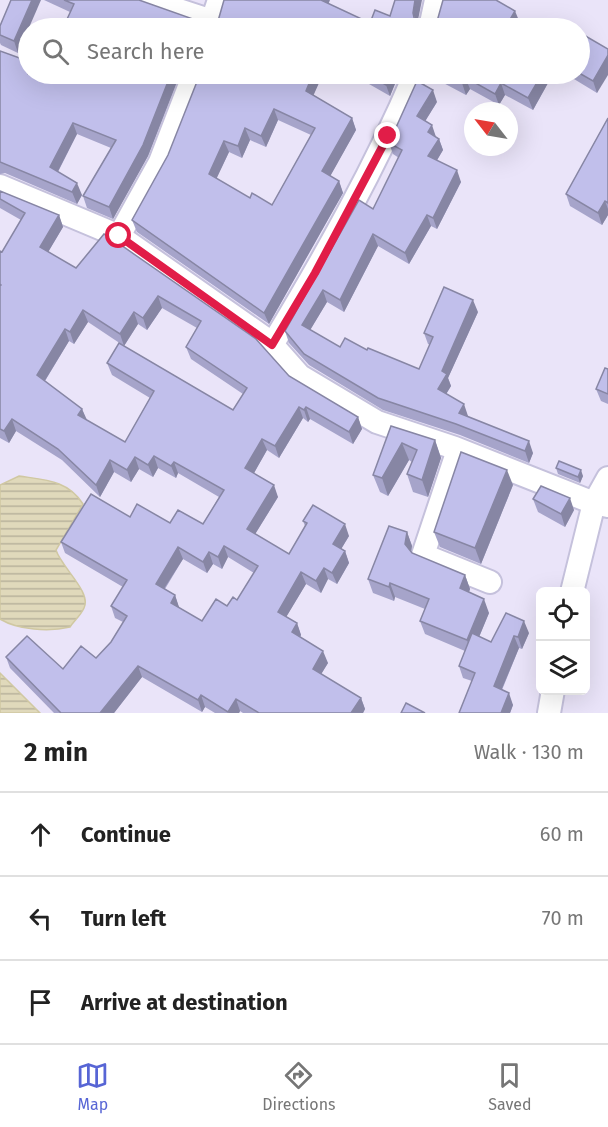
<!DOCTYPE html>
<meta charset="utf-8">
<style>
:root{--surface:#fff;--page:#f6f6f6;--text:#222;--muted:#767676;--line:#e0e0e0;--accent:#5765d5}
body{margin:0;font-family:"Fira Sans",sans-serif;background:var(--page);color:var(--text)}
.controls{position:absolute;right:18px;bottom:18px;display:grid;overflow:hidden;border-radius:9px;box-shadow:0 6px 24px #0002}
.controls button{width:54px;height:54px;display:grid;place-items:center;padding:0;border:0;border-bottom:2px solid var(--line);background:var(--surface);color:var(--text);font:30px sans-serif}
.compass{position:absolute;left:464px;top:102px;width:54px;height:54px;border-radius:50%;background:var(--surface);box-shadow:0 6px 24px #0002;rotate:301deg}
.stop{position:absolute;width:18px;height:18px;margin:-14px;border:4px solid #e11d48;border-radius:50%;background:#fff}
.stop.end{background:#e11d48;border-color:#fff;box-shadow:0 2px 6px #0008}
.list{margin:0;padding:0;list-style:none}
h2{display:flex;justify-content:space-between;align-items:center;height:78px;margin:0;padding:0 24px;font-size:26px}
h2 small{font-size:20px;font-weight:400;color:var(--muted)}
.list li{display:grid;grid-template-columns:39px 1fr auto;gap:18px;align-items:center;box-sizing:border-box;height:84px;padding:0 24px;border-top:2px solid var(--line)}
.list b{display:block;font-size:22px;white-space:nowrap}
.list em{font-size:20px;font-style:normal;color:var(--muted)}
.icon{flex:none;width:33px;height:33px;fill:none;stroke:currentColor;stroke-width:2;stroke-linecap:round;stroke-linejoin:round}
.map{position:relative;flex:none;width:608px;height:713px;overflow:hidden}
.search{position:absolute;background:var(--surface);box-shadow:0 6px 24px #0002;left:18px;right:18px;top:18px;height:66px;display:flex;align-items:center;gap:15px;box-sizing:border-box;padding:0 21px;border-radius:33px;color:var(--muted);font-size:22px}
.sheet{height:330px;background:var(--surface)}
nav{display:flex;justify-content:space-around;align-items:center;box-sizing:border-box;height:84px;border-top:2px solid var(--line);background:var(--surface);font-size:16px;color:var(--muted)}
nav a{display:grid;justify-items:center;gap:3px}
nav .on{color:var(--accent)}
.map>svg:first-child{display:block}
.water{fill:url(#water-rules);stroke:#d0c8a2;stroke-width:1.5}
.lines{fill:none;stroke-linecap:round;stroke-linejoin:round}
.minor-casing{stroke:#c5c1dc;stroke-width:26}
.minor{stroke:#fff;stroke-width:22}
.wall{fill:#a6a4ca;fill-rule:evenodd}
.shaded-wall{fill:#8786a4}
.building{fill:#c1bfeb;stroke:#8786a4;stroke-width:1.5;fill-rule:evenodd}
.route{stroke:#e11d48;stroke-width:8}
</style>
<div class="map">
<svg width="608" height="713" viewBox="0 0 608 713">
<defs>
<pattern id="water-rules" width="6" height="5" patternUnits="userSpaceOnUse" patternTransform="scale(1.5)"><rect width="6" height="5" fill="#e0d9bb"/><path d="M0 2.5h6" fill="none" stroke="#b8b29c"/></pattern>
</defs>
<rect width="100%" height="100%" fill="#eae4f9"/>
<!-- water -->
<g class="water">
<path d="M19,476c26,4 49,4 64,28l-27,46c5,17 36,42 28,58 -3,7 -10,13 -14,19 -21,5 -52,3 -70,-8v-134z"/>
<polygon points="0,673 40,713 0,713"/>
</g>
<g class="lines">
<!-- minor casing -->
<g class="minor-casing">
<g id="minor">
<polyline points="148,0 212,21 210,28"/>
<polyline points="212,21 219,0"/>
<polyline points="430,28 436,0"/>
<polyline points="0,186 119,236 269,341 300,376 377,422 455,448 594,503 608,478"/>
<polyline points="119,236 160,162 194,74"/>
<path d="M272,345c53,-88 103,-177 143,-271"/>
<polyline points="458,450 423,555 490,582"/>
<polyline points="572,592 594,503 608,506"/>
<polyline points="549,713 553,690"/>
</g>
</g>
<!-- minor -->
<use href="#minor" class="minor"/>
</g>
<!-- wall -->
<g class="wall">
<polygon points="11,0 18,53 1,45 0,43 0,26"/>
<polygon points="44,0 139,0 70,12"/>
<polygon points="608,49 597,93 569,76 568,74 579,74"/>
<polygon points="0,51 28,74 180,74 148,156 113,219 87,208 83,196 111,148 77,134 58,172 82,195 77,204 5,173 0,174"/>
<path d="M323,74l-10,21 39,23 4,12 -26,46 9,5 4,12 -74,131 -132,-92 -5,-12 36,-65zM278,120l33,15 -39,70 -22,-7 -34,-19 13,-27 13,6 8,-18 16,7z"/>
<polygon points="359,74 399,74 390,96 362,80"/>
<polygon points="433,74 553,74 533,110 505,95 499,105 470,89 466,95 434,78"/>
<polygon points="437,102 425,121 436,137 439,139 443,150 437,160 461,182 437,229 431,226 409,264 378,246 344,312 327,302 310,330 340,347 367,350 419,369 430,345 428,344 424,333 478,312 448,378 451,386 446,394 468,417 533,453 529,463 460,435 383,410 309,365 289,343 285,331 373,209 399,158 393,154 389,143"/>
<polygon points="608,118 608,215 602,225 570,206 566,194"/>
<path d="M0,191l59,24 4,12 -15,25 28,16 28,-34 185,142 69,41 4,12 -9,15 -43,-25 -2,3 -5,-4 -24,40 -12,-8 -13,23 24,24 -23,37 34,20 16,-28 -2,-5 46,15 -8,13 4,2 4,12 -12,21 -9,-5 -7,14 -15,-9 -20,33 11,6 4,12 -1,2 28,26 -7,11 40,24 4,11 -2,4h-120l-3,-2 -1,2h-24l-10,-6 -3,5 -60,-35 -28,36h-60l-44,-45 -4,-11 57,12 33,-11 15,-16 12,-20 -8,-4 -4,-12 12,-19 -58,-34 -4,-11 69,-25 40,6 33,1 16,-27 -41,-24 -2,5 -18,-10 -5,9 -14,-8 -8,13 -17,-10 -14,25 -38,-37 -46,-29 -7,12 -9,-5v-187l2,1 19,-32 -21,-12zM162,308l35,20 -11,19 5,12 52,35 -10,16 -126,-47 5,12 38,23 -25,44 -39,-22 -4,-11 -37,-28 24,-40 5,3 14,-22 36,24 14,-22 9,6zM228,557l26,16 -17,27 -35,21 -23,-13 -4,-13 -10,-6 18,-30 24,14 6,-9 9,5z"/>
<polygon points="608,369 608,404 601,401 596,389"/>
<polygon points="391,426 435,440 441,458 428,497 413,492 407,474 412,462 409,460 388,496 380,492 373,475"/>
<polygon points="556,468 583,476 580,483 558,474"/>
<polygon points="513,485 481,564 440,547 434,532"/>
<polygon points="533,499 574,510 565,527 538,512"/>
<polygon points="407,532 412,546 411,551 412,553 465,575 470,589 469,592 489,613 479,637 491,642 529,633 522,649 519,648 502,690 513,705 510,713 459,713 472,681 463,678 459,666 465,651 425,634 420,621 425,609 395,597 394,601 373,593 368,579"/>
</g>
<!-- shaded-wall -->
<g class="shaded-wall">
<polygon points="32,0 41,0 18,53 14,41"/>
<polygon points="321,0 330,0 325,12"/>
<polygon points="415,0 422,0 417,25 418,28 413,13"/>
<polygon points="515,11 520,23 516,28 505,28"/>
<polygon points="608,55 608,75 597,93 593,81"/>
<polygon points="171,74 180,74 148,156 113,219 109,207"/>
<polygon points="313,74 323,74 310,103 306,91"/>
<polygon points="390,74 399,74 390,96 386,85"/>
<polygon points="542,74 553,74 533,110 528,98"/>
<polygon points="465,77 470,89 466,95 462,83"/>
<polygon points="501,83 505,95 499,105 495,94"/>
<polygon points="433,90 437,102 421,128 417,116"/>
<polygon points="274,109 278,120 266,147 261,136"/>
<polygon points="352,118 356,130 327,182 322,171"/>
<polygon points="73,123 77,134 54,179 50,167"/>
<polygon points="432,125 436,137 428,132"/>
<polygon points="245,128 250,140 242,158 238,146"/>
<polygon points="439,139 443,150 433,167 428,156"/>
<polygon points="224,141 229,152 213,186 209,174"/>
<polygon points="457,170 461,182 437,229 433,218"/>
<polygon points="339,181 343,193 269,324 264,313"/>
<polygon points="77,183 82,195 77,204 72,192"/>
<polygon points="605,201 608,209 608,215 602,225 598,213"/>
<polygon points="59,215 63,227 44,259 40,247"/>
<polygon points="427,215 431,226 409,264 405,253"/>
<polygon points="373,234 378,246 344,312 340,300"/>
<polygon points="323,290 327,302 306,337 302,325"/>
<polygon points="158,296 162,308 147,330 143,318"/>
<polygon points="473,300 478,312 448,378 451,386 442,401 438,389 442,371"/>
<polygon points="83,310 88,322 74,344 70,332"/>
<polygon points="134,312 138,324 124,346 120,334"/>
<polygon points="65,329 69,341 41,387 37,375"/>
<polygon points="464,404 468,416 464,425 459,413"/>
<polygon points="299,407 303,418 279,458 275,446"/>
<polygon points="306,407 310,419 308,422 304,410"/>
<polygon points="82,409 87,420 78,415"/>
<polygon points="358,417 362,429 353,444 349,432"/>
<polygon points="12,419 16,431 9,443 4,431"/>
<polygon points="262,439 267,450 250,480 245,468"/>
<polygon points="435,440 441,458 428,497 422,480"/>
<polygon points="529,441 533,453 529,463 525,451"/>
<polygon points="402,443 409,460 388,496 382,478"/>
<polygon points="154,456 158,468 153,477 148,465"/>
<polygon points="135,457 139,469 131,482 127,470"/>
<polygon points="110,460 114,472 100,497 96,485"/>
<polygon points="174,462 178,473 176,478 171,466"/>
<polygon points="507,470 513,485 481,564 475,548"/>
<polygon points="581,470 583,476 580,483 578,477"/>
<polygon points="274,485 278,497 251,541 247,529"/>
<polygon points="570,498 574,510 565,527 561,514"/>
<polygon points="345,524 349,536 337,556 333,544"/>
<polygon points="407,532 412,546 410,558 405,544"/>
<polygon points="224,546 228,557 222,569 218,557"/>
<polygon points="178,547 183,559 160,595 156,584"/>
<polygon points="345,551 349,563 337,584 332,573"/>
<polygon points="209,552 213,564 207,573 203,562"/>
<polygon points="324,568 328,579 321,593 316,581"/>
<polygon points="301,572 306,584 282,624 278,612"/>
<polygon points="465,575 470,589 465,602 460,588"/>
<polygon points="390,583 395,597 394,601 389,587"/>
<polygon points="175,595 179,607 175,614 171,603"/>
<polygon points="484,599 489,613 472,654 467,640"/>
<polygon points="524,621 529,633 522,649 518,637"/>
<polygon points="297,623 301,635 296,644 292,632"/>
<polygon points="514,636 519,648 498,698 494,686"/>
<polygon points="323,651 328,663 317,681 313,669"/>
<polygon points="138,666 142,677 114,713 100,713"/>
<polygon points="509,693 513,705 510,713 501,713"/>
<polygon points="201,695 205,707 202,712 198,700"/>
<polygon points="361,698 365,709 363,713 351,713"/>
<polygon points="236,699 240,711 239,713 229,713 228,712"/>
</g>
<!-- building -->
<g class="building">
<polygon points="11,0 32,0 14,41 0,35 0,26"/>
<polygon points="64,0 139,0 193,19 196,26 207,28 63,28 74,4"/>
<polygon points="224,0 321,0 370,23 375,10 390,16 395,0 415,0 413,13 416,26 421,28 210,28 218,21"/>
<polygon points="443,0 496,0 515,11 505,28 426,28 436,25"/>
<polygon points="582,34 608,49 608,55 593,81 579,73 579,39"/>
<polygon points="0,51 28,61 28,74 171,74 143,145 109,207 83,196 116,140 73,123 50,167 77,183 72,192 0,162"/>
<path d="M200,74h113l-7,17 46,27 -30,53 17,10 -75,132 -132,-93 36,-65zM274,109l41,19 -43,77 -20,-12 -2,5 -41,-24 15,-33 14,5 7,-18 16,8z"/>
<polygon points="366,74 390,74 386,85"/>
<polygon points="444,74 542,74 528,98 501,83 495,94 465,77 462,83"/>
<polygon points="417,81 433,90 417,116 432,125 428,132 439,139 428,156 457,170 433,218 427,215 405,253 373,234 340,300 323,290 302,325 340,347 345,338 367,350 368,348 419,369 433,337 424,333 444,287 473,300 442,371 447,374 438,389 464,404 459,413 529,441 525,451 456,424 378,398 304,354 285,331 359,200 373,209 402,150 389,143"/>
<polygon points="608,118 608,203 605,201 598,213 566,194"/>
<path d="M0,191l59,24 -19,32 36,21 28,-34 4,2 148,103 33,37 69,41 -9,15 -43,-25 -2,3 -5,-3 -24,39 -13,-7 -17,29 29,17 -27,44 42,25 18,-31 -4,-2 10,-16 32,19 -12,20 12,7 -13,22 -8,-5 -8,13 -15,-9 -23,40 19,11 -5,9 31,19 -10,18 48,29 -10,15h-92l-23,-14 -8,13 -27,-17 -3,5 -60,-34 -38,47h-39l-55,-56 21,-21 36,33 18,-23 15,12 15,-16 16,-26 -16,-10 16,-26 -66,-38 30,-48 39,23 7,-13 33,19 8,-13 25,14 21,-34 -50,-28 -3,4 -17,-10 -6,9 -13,-8 -8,13 -17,-10 -14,25 -38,-36 -46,-30 -8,12 -4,-2v-143l1,-1 -1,-1v-33l2,1 23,-39 -25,-14zM158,296l43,25 -15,26 61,41 -14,22 -114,-67 -12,20 47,28 -29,51 -47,-27 4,-6 -45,-34 28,-46 5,3 13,-22 37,24 14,-22 9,6zM224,546l34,20 -21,34 -4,-3 -6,9 -11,-7 -14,22 -31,-18 4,-8 -19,-11 22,-37 25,15 6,-10 9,5z"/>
<polygon points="605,368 608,369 608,394 596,389"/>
<polygon points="391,426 435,440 422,480 407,474 417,450 402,443 382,478 373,475"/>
<polygon points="461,452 507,470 475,548 434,532"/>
<polygon points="559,461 581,470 578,477 556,468"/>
<polygon points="541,486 570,498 561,514 533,499"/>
<polygon points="389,526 407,532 405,544 412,553 465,575 460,588 484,599 467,640 420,621 429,599 390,583 389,587 368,579"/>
<polygon points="506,613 524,621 518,637 514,636 494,686 509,693 501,713 459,713 475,673 459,666 472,633 491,642"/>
<polygon points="406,703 425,713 401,713"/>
</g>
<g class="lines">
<!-- route -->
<polyline class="route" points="119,236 272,345 315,273 388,136"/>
</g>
</svg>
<div class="controls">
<button><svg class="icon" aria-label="locate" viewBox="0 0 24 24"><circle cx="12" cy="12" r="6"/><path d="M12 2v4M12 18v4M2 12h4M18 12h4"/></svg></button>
<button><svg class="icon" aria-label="layers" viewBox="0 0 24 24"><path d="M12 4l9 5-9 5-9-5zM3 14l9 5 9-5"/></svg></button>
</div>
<svg class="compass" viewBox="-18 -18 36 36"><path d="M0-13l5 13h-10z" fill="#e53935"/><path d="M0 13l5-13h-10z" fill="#767676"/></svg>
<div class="stop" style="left:119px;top:236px"></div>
<div class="stop end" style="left:388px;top:136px"></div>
<div class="search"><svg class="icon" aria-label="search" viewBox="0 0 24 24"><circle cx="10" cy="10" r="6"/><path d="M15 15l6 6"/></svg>Search here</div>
</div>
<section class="sheet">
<h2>2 min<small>Walk · 130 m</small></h2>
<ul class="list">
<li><svg class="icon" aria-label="ahead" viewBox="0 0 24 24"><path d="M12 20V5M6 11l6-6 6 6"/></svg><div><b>Continue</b></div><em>60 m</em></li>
<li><svg class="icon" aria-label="left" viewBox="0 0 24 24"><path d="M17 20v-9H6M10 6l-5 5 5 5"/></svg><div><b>Turn left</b></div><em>70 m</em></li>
<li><svg class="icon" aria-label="arrive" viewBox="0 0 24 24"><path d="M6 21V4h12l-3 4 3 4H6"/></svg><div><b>Arrive at destination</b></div></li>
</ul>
</section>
<nav>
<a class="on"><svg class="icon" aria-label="map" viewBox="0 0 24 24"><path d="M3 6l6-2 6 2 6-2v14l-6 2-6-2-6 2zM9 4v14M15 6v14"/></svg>Map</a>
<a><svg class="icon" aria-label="directions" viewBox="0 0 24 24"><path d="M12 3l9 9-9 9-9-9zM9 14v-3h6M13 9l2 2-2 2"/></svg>Directions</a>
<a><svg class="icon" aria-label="saved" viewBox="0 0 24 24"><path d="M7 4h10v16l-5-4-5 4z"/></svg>Saved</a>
</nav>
